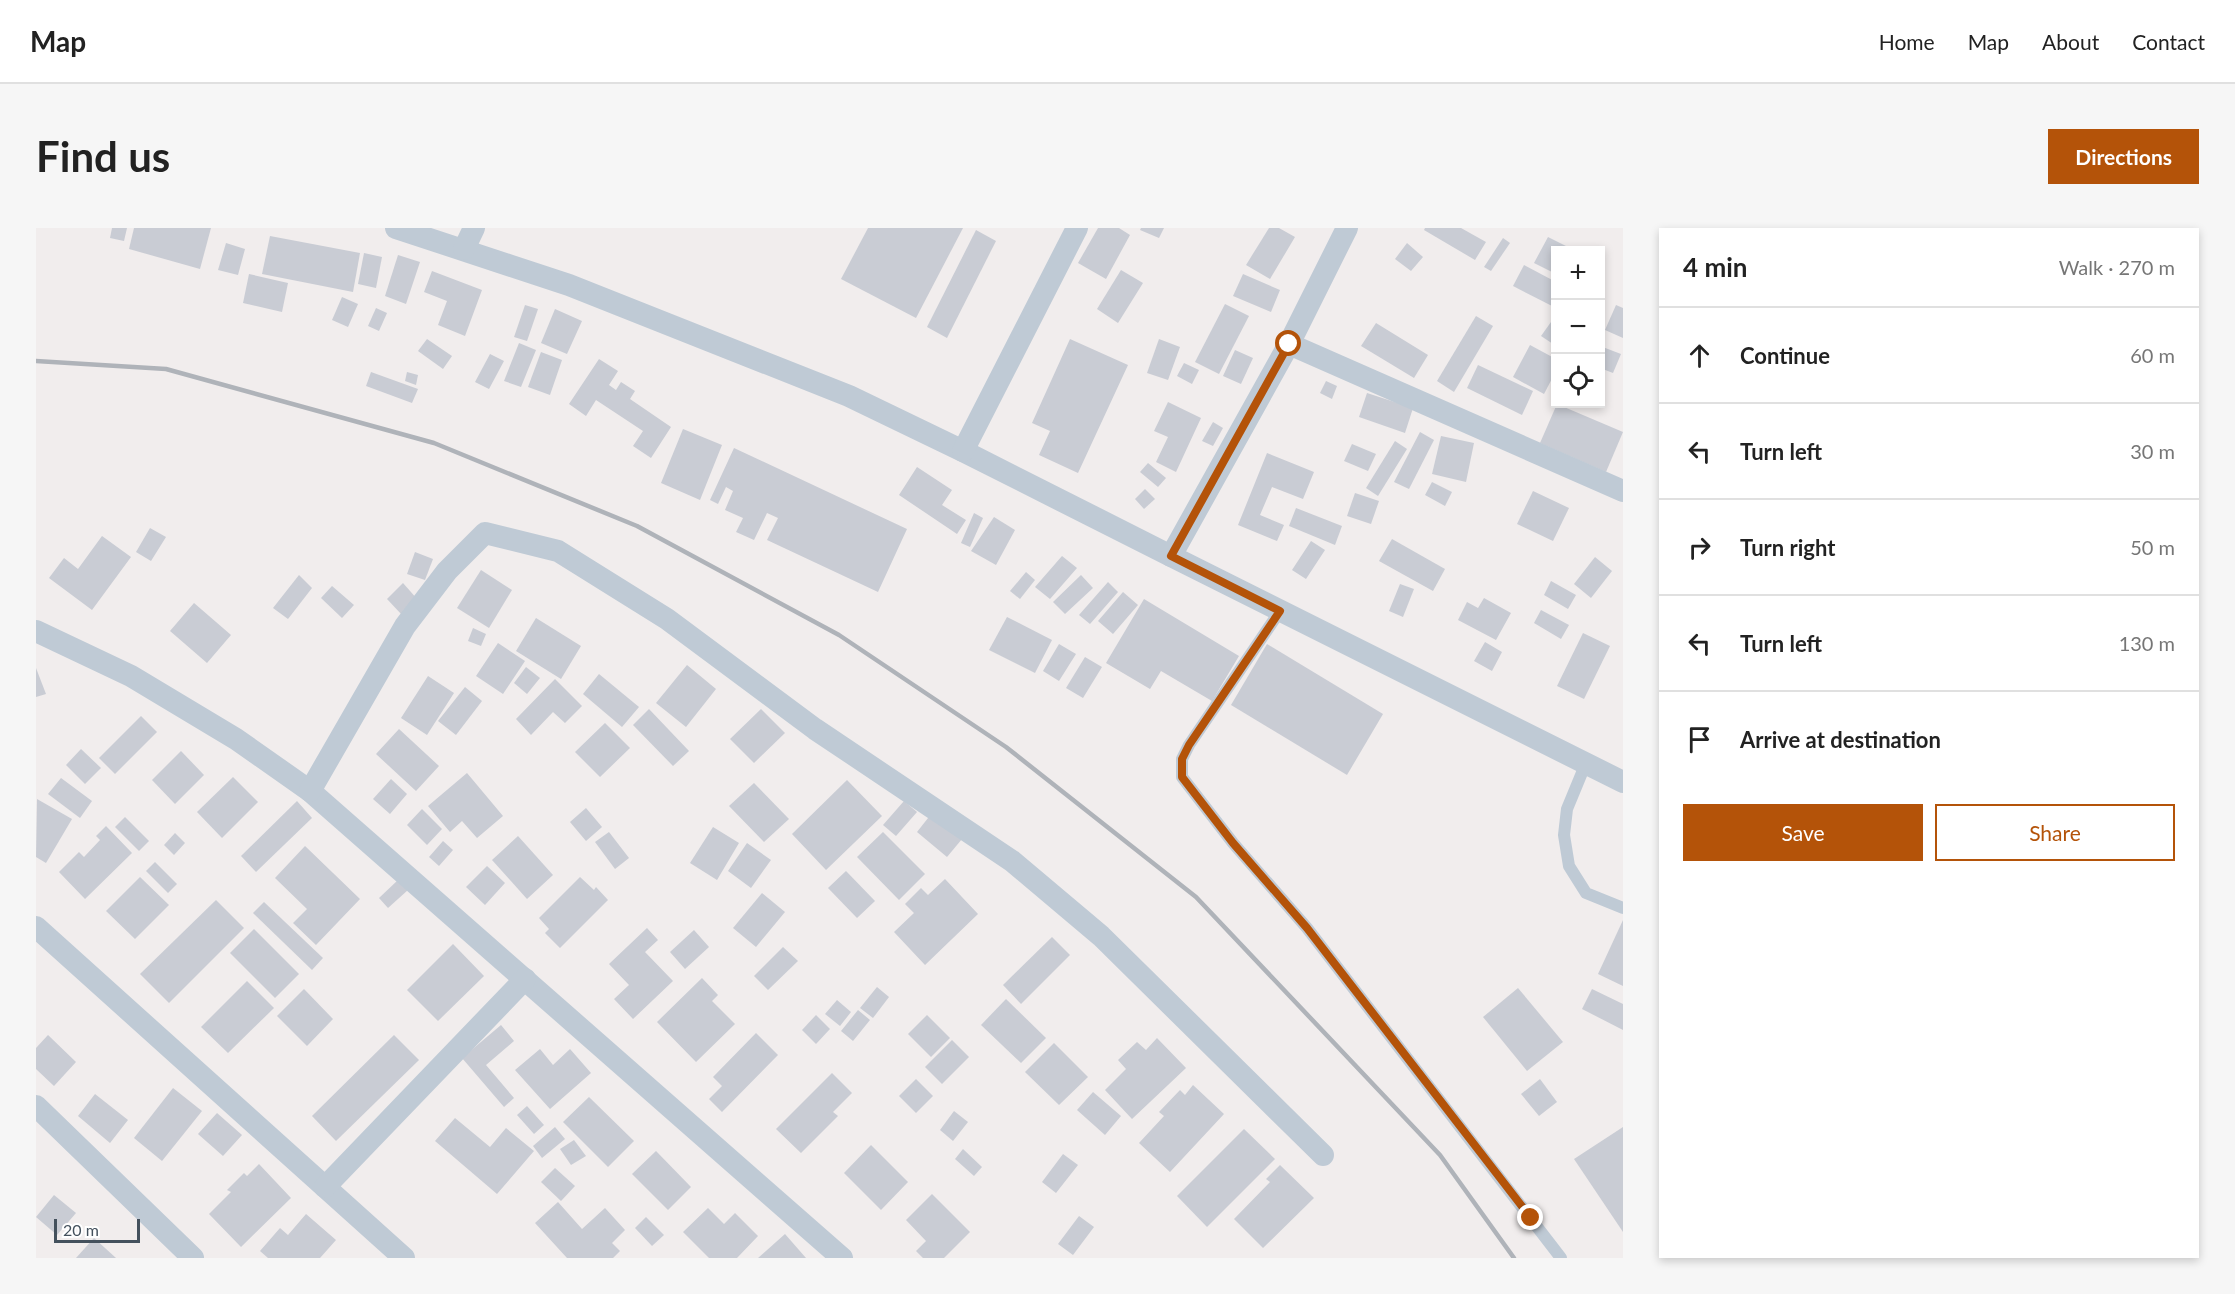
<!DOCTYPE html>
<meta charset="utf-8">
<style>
:root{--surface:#fff;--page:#f6f6f6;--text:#222;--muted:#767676;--line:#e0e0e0;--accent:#b45309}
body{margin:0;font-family:Lato,sans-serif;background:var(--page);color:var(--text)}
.controls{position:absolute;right:18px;top:18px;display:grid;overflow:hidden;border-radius:0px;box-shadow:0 3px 9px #0003}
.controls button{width:54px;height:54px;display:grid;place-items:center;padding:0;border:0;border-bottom:2px solid var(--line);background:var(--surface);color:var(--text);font:30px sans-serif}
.scale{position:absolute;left:18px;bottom:15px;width:86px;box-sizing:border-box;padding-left:6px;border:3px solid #44515d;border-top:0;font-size:16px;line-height:21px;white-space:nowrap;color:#44515d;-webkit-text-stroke:4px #fff;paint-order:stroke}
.stop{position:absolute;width:18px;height:18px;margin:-14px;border:4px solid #b45309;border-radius:50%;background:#fff}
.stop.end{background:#b45309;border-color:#fff;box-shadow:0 2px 6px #0008}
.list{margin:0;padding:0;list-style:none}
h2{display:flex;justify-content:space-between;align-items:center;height:78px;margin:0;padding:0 24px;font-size:26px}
h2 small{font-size:20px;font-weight:400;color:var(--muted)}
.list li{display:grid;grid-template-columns:39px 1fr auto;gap:18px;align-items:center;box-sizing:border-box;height:96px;padding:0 24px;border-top:2px solid var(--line)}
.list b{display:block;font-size:22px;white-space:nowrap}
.list em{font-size:20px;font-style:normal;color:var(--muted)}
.actions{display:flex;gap:12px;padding:18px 24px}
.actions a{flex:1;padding:14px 0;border:2px solid var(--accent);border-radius:0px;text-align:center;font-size:21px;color:var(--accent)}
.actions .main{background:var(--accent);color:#fff}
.icon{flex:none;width:33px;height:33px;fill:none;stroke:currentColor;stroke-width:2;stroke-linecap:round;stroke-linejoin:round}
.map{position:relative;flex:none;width:1587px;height:1030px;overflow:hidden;border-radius:0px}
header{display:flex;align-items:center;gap:36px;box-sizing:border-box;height:84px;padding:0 30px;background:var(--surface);border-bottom:2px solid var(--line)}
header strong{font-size:28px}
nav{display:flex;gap:33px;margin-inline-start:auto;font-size:21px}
.intro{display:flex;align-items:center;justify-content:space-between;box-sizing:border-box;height:144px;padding:0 36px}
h1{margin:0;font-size:42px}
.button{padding:15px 27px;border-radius:0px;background:var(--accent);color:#fff;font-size:21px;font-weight:700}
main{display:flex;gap:36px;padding:0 36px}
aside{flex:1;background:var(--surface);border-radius:0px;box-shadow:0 3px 9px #0003}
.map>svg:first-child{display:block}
.building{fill:#c9ccd4}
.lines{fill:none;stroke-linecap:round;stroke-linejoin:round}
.lane{stroke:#bfcad5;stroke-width:12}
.street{stroke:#bfcad5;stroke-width:22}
.rail{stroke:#afb3b9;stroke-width:4.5}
.route{stroke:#b45309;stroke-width:8}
</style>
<header>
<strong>Map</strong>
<nav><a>Home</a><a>Map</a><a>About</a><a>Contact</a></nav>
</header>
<div class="intro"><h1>Find us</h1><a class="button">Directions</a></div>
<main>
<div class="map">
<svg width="1587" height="1030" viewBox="0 0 1587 1030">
<rect width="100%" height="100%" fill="#f1eded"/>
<!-- building -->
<g class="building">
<polygon points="76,0 91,0 88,13 74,10"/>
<polygon points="98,0 175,0 164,41 93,21"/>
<polygon points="832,0 927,0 880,90 805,51"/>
<polygon points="1062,0 1083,0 1094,7 1070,51 1042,35"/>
<polygon points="1105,0 1128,0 1123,10 1104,2"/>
<polygon points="1233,0 1243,0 1259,9 1234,51 1210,37"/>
<polygon points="1389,0 1425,0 1450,14 1439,32 1388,2"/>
<polygon points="940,2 960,13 911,110 891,99"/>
<polygon points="234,8 324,25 317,64 226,46"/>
<polygon points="1512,9 1530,18 1528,22 1520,22 1520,39 1516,44 1498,35"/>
<polygon points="1467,10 1474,15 1455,43 1448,39"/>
<polygon points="190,15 209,21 202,47 182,42"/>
<polygon points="1371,15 1387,29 1375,43 1359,31"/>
<polygon points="328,25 346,29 340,60 322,56"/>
<polygon points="362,27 384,34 370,76 349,68"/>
<polygon points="1488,37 1520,54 1520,80 1477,58"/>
<polygon points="1085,42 1107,55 1082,95 1061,81"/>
<polygon points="396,43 446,62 429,108 402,97 411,73 388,64"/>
<polygon points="213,46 252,55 246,84 207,75"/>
<polygon points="1207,46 1244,62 1235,84 1197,68"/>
<polygon points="306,69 322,76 312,99 296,92"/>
<polygon points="1189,76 1213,88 1183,146 1159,134"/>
<polygon points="489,77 502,81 491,113 478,109"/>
<polygon points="1580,77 1587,80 1587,110 1569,102"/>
<polygon points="340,80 351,85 343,103 332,98"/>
<polygon points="519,81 546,93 531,126 505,115"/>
<polygon points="1440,88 1457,98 1418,164 1401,153"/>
<polygon points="1515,94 1520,97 1520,118 1505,108"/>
<polygon points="1340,95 1392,127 1378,150 1325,118"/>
<polygon points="391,111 416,128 407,141 382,123"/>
<polygon points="1034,111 1092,137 1042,245 1003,227 1014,203 996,195"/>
<polygon points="1123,111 1144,119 1132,152 1111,145"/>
<polygon points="483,115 500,122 485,159 468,153"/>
<polygon points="1494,117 1520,131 1520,143 1508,166 1477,149"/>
<polygon points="1564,118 1585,126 1577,145 1564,140"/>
<polygon points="1199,122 1217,130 1205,156 1187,148"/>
<polygon points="505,124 526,132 514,167 492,159"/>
<polygon points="454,126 468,133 453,161 439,154"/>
<polygon points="563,131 582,143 573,157 580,162 585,154 599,163 594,171 635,199 615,230 597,218 607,203 560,172 550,188 533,176"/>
<polygon points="1148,135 1163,142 1156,156 1141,148"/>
<polygon points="1442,137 1497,163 1486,187 1431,160"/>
<polygon points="335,144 382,161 376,175 330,158"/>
<polygon points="371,144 382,147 380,157 369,153"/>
<polygon points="1290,153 1301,158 1296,171 1284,165"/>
<polygon points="1331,165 1377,180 1369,205 1323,189"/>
<polygon points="1132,174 1165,190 1140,244 1120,234 1132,209 1118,203"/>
<polygon points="1521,176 1587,204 1570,244 1504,215"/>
<polygon points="1177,194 1187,200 1177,218 1166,213"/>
<polygon points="647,201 686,217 664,272 625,255"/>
<polygon points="1384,204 1398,212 1373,261 1358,254"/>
<polygon points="1405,208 1438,215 1430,254 1396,246"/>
<polygon points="1359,213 1371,221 1342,268 1330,260"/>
<polygon points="1316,216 1340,226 1332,243 1308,233"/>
<polygon points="698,220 871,301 842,364 731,312 742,290 731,285 718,312 700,304 707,290 689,282 697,263 690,259 682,276 674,272"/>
<polygon points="1231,225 1278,244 1267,271 1236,259 1224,287 1248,297 1241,313 1202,297"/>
<polygon points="1112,235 1130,250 1122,259 1104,244"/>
<polygon points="881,239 916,262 906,277 930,292 921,306 863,267"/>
<polygon points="1396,254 1416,264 1409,278 1389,267"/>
<polygon points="1109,261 1119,271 1108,281 1099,271"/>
<polygon points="1497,263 1533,280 1517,313 1481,296"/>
<polygon points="1319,265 1343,273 1335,296 1311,288"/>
<polygon points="1260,280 1306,298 1299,317 1253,298"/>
<polygon points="938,285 947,290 934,319 925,315"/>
<polygon points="958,289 979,302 960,337 935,323"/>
<polygon points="114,300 130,309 115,333 100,324"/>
<polygon points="66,308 95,329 56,382 13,350 28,330 42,341"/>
<polygon points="1356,311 1409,341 1397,363 1343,333"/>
<polygon points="1275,313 1289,322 1270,351 1256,342"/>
<polygon points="379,324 397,331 389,352 371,346"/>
<polygon points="1026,328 1041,340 1014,371 999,359"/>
<polygon points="1559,329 1576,343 1555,370 1538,356"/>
<polygon points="445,342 476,362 453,400 421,380"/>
<polygon points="990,344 999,352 984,371 974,363"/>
<polygon points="263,347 276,360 252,391 237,380"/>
<polygon points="1045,347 1057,360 1029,386 1017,374"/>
<polygon points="1515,353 1540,367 1532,381 1508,367"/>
<polygon points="1072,354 1082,364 1054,396 1043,387"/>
<polygon points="367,355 382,372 366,387 351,371"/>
<polygon points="1364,356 1378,361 1367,389 1353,383"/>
<polygon points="296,358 318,377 306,390 285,370"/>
<polygon points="1087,364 1102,377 1077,406 1062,393"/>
<polygon points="1448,370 1475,385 1460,412 1422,392 1431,374 1442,380"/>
<polygon points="1108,371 1203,428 1176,473 1125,443 1114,461 1070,435"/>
<polygon points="158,375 195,407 171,435 134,403"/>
<polygon points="1505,382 1533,397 1525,411 1498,395"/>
<polygon points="971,389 1016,412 999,445 953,422"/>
<polygon points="500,390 545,418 525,451 480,423"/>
<polygon points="437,400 450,406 445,418 432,413"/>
<polygon points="1547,405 1574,418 1548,471 1521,458"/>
<polygon points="1449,414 1466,424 1456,443 1438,433"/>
<polygon points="462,415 489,433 467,466 440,448"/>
<polygon points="1023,416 1040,426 1023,453 1007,443"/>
<polygon points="1231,416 1347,486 1311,547 1195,477"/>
<polygon points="1049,429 1066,439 1047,470 1030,460"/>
<polygon points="651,437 680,461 650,499 620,475"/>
<polygon points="490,439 504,450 491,466 478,455"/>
<polygon points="0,440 10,466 0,469"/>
<polygon points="563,446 603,479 586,499 547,466"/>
<polygon points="392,448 418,465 391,507 365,490"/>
<polygon points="519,451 546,478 529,495 517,484 495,507 480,491"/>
<polygon points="429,459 446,473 420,507 402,493"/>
<polygon points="613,481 653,523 637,538 597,497"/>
<polygon points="725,481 749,505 718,535 694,511"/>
<polygon points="105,488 121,504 79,546 63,530"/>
<polygon points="569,495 594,520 564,549 539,524"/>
<polygon points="363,501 403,538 380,563 340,526"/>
<polygon points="45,521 65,540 49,556 30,537"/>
<polygon points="145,523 168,547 139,576 116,552"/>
<polygon points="431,545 467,588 441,610 426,593 414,604 392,578"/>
<polygon points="197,549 222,574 186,610 161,584"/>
<polygon points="25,550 56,573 44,590 12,566"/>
<polygon points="355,551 371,566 354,586 337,571"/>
<polygon points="811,552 846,588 790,642 756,606"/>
<polygon points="718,555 753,591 728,614 693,578"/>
<polygon points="1,571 36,591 10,635 0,629"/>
<polygon points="261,573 276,590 220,644 205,628"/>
<polygon points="868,573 881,584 860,608 847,597"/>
<polygon points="550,580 566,599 550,613 534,594"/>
<polygon points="386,581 406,601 391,617 371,597"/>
<polygon points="896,585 926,611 911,629 881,604"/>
<polygon points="89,589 113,613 103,623 79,599"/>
<polygon points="70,598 96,625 49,671 23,644 43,624 48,629 64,612 60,608"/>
<polygon points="677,599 703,615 681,652 654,635"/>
<polygon points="573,604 593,630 579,641 559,614"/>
<polygon points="847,604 889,646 863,672 821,629"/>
<polygon points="139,605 149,615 138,627 128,617"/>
<polygon points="482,608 517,647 491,671 456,632"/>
<polygon points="407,613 417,622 403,638 393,629"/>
<polygon points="711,615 735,632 715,660 692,643"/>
<polygon points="269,618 324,671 280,717 257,695 271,681 239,650"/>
<polygon points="119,634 141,656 132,665 110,643"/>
<polygon points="451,638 469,655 449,677 430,659"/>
<polygon points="810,643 839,673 821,690 792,660"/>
<polygon points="104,649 133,677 99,711 70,683"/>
<polygon points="544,649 558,662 560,659 572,672 524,720 509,705 513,701 503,690"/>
<polygon points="909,651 942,686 889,737 858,704 878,685 869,676 885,660 892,667"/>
<polygon points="362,652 372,662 352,680 343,670"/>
<polygon points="726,665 749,684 720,719 697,700"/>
<polygon points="180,672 208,700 133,775 104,746"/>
<polygon points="228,674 287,730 276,742 217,685"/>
<polygon points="1587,692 1587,758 1562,746"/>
<polygon points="611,700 622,712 609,724 637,753 597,791 578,771 593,757 573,736"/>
<polygon points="218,701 263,746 239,770 194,725"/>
<polygon points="658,702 673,719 649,741 634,724"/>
<polygon points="1016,709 1034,727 985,776 967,757"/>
<polygon points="417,716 448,748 402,793 371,762"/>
<polygon points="747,719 762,733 732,762 718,748"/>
<polygon points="666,750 682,767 676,773 699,796 660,834 621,794"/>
<polygon points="211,753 238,780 192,825 165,799"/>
<polygon points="841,759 853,769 837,790 824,780"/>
<polygon points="1482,760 1527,814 1491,843 1447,789"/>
<polygon points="268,761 297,791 271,818 241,788"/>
<polygon points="1556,761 1587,776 1587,802 1546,781"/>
<polygon points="970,771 1010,810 985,835 945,797"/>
<polygon points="801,772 815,784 804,798 789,786"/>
<polygon points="822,782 834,792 817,813 805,803"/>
<polygon points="780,787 794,801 780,816 766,802"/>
<polygon points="891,787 914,810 895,829 872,806"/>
<polygon points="465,797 478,813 450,837 478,870 468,879 426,830"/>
<polygon points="720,805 742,827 686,884 673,871 686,858 677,849"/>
<polygon points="12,807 40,834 18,858 0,841 0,820"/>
<polygon points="358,807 383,832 300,913 276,888"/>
<polygon points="1121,810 1150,840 1096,891 1069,862 1090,841 1082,832 1101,814 1110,822"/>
<polygon points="916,812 933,829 906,856 889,839"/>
<polygon points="1018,815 1052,849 1023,877 989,844"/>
<polygon points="504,821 517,837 534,821 555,845 514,881 479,842"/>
<polygon points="796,845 816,865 797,884 802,888 765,925 740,901"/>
<polygon points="880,851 897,868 880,885 863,868"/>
<polygon points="1504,851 1521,874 1503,888 1485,866"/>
<polygon points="1157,857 1188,886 1134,944 1103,915 1128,888 1123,884 1144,862 1149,867"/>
<polygon points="137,860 166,883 126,933 98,910"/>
<polygon points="1057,864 1085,888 1069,907 1041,882"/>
<polygon points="59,866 92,892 74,915 42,888"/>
<polygon points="553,869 598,913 572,939 527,894"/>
<polygon points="491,878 508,897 498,906 481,887"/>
<polygon points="918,883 932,894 917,913 904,902"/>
<polygon points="181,885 206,907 187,928 162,906"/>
<polygon points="419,890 454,919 470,900 498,923 461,966 399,913"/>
<polygon points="519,899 529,911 506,930 497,918"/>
<polygon points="1587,899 1587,1004 1538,931"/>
<polygon points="1208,901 1239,931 1171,999 1141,968"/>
<polygon points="538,912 550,928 535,937 524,921"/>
<polygon points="835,917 872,954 845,982 808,945"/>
<polygon points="927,921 946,939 938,948 919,931"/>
<polygon points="620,923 655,959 632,982 596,946"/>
<polygon points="1027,926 1042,937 1020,965 1006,954"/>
<polygon points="223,936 255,970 205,1019 173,986 195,964 191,962 208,945 211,948"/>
<polygon points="1244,937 1278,970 1227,1020 1198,991 1234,954 1230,951"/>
<polygon points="519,940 539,958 525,973 505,954"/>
<polygon points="896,966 934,1004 908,1030 887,1030 880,1023 890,1013 870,992"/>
<polygon points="18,967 40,985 21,1007 0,989"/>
<polygon points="522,974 546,1001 569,980 589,1002 576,1015 584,1023 577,1030 531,1030 499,995"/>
<polygon points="672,980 688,996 699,985 722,1008 701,1030 673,1030 647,1004"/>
<polygon points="270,986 300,1012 284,1030 232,1030 224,1023 244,1000 252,1007"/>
<polygon points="1043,988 1058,999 1037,1027 1022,1016"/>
<polygon points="610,989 628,1007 616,1018 599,1000"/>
<polygon points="749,1006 770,1030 722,1030"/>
<polygon points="58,1010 80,1030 40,1030"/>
</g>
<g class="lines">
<!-- lane -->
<g class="lane">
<polyline points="1244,383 1153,517 1146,531 1146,549 1197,615 1271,700 1525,1030"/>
<polyline points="1550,535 1531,581 1528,607 1533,638 1550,665 1587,680"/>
</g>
<!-- street -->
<g class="street">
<polyline points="360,0 533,57 813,168 927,223 1135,328 1587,554"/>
<polyline points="428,21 438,0"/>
<polyline points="1253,116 1587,263"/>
<polyline points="927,223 1041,0"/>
<polyline points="1135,328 1253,116 1311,0"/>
<polyline points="0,403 95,448 200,511 274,563 806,1030"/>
<polyline points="274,563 369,398 411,343 449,305 522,323 631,391 779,501 976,633 1065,708 1287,927"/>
<polyline points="0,699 368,1030"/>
<polyline points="0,878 157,1030"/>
<polyline points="289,959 489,751"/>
</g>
<!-- rail -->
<polyline class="rail" points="0,133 130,141 398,215 601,298 803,407 970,519 1160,669 1404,927 1478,1030"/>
</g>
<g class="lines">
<!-- route -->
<polyline class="route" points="1253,116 1135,328 1244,383 1153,517 1146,531 1146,549 1197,615 1271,700 1495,990"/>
</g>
</svg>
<div class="controls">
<button>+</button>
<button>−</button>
<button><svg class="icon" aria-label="locate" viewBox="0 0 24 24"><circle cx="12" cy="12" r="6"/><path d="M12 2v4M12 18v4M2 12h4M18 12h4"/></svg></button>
</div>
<div class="scale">20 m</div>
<div class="stop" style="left:1253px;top:116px"></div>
<div class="stop end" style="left:1495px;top:990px"></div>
</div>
<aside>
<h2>4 min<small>Walk · 270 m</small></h2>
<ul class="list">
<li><svg class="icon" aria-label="ahead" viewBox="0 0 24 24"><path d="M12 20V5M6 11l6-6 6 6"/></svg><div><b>Continue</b></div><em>60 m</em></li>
<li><svg class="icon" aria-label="left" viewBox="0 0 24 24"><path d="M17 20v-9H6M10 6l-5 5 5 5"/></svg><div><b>Turn left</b></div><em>30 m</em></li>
<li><svg class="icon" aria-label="right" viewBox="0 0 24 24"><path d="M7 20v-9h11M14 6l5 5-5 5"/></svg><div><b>Turn right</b></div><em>50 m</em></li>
<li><svg class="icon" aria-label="left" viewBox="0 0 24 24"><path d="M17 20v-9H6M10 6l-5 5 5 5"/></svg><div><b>Turn left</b></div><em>130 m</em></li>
<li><svg class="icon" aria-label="arrive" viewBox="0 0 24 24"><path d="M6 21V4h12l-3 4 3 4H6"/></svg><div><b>Arrive at destination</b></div></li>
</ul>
<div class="actions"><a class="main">Save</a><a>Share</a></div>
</aside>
</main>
